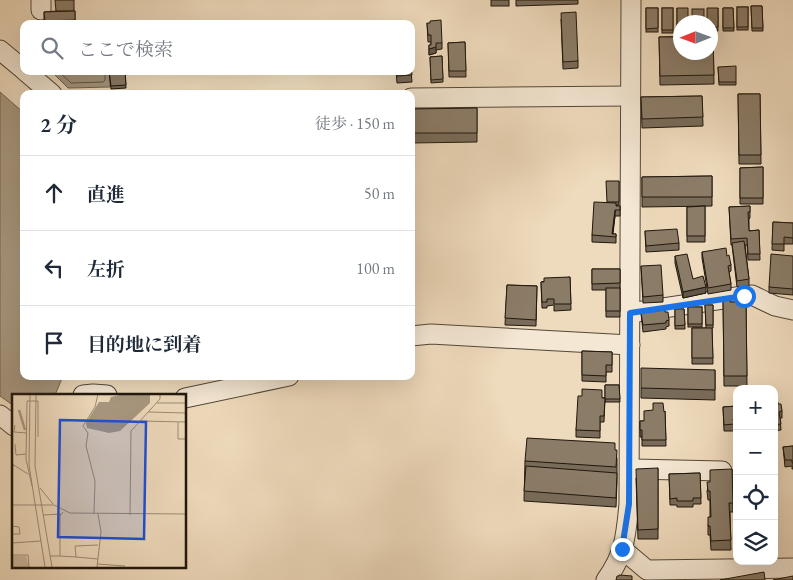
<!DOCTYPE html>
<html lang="ja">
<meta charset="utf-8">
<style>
:root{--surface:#fff;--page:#f2f2f3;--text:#1f2937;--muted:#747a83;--line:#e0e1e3}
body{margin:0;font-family:"EB Garamond","Noto Serif JP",serif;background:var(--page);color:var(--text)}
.controls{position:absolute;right:15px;bottom:15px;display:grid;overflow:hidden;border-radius:10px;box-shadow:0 5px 20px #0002}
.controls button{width:45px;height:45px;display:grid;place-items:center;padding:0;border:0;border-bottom:1px solid var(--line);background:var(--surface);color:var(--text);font:25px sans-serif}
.compass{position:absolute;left:673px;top:15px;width:45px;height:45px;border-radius:50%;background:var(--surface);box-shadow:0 5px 20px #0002;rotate:269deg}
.stop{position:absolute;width:15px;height:15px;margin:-11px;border:4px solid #1a73e8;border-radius:50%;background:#fff}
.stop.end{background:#1a73e8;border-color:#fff;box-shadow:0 1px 5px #0008}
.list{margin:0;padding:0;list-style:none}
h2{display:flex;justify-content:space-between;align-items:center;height:65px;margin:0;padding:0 20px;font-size:21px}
h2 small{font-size:16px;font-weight:400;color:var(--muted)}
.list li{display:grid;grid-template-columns:32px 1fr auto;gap:15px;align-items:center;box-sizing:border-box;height:75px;padding:0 20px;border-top:1px solid var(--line)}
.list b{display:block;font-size:19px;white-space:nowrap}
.list em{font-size:16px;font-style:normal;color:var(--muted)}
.icon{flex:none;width:28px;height:28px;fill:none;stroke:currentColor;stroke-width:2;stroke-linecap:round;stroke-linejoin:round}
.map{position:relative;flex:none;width:793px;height:580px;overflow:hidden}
.search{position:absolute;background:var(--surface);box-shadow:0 5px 20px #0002;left:20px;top:20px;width:395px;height:55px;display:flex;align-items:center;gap:12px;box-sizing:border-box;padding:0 18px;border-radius:10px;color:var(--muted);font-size:19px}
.panel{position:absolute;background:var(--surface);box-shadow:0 5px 20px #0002;left:20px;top:90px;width:395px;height:290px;border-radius:10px}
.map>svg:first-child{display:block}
.water{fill:#a89880;stroke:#726452}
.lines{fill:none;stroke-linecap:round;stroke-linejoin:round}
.shore{stroke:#645846;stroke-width:1}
.minor-casing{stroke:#544839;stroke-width:21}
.minor{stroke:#f4e7d3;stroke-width:19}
.wall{fill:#786b59;stroke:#20170d}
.shaded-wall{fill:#615749;stroke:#20170d}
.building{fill:#8b7c68;stroke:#20170d}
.route{stroke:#1a73e8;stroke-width:6}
.inset-river{fill:none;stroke:#a89880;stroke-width:2.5}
.inset-road{fill:none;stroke:#9c8c76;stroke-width:1}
.view{fill:#1d4ed8;fill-opacity:0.15;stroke:#1d4ed8;stroke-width:2.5}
.inset-edge{fill:none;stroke:#20170d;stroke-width:2.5}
</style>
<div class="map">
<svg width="793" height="580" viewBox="0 0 793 580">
<rect width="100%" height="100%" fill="#eedabc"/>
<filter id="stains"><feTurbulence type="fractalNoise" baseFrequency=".004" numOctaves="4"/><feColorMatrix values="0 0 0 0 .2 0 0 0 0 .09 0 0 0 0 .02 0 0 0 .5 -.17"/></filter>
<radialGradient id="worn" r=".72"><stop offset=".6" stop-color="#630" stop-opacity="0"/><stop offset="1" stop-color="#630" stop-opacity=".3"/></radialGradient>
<!-- water -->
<g class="water">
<polygon points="51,71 110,71 110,87 68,88"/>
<polygon points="0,92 24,113 24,376 63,376 55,395 14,395 14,406 0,396"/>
</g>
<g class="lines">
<!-- shore -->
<polyline class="shore" points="58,71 71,83 103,82 105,80 105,71"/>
<!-- minor casing -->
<g class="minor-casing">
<g id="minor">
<polyline points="41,0 41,10"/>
<polyline points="0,50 24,70"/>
<polyline points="25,71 52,94"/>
<polyline points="411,98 630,96"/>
<polyline points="630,313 743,296 752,295 775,306 793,310"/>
<polyline points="411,336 431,334 630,345"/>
<polyline points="83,395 93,394 107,395"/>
<polyline points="185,398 289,376"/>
<polyline points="0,415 14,426"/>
<polyline points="633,469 722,471"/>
<polyline points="622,549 647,570 793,568"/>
<path d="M606,580c19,-26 20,-45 23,-76l2,-504"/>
</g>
</g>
<!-- minor -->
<use href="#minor" class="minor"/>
</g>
<!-- wall -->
<g class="wall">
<rect x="491" y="0" width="18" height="6"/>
<polygon points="516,0 578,0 578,4 516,6"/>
<polygon points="751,6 762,6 763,31 752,31"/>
<rect x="737" y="7" width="11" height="23"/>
<rect x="646" y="8" width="12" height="24"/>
<rect x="662" y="8" width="11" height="25"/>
<polygon points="677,8 680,22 680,32 677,32"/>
<polygon points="718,8 718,31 710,31 710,22"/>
<polygon points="723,8 733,8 734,31 723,31"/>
<polygon points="56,11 75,11 75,24 44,24 44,12"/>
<polygon points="561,19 578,61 578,68 563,69"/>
<polygon points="427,23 442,43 442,49 436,50 436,53 429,55 429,45 431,45 431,42 428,42"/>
<polygon points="713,36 714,84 660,85 659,37"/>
<polygon points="465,42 466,77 449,77 448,43"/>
<polygon points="442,56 443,82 431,83 430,57"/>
<polygon points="718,67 736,82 736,85 719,85"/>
<polygon points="109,71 125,71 126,88 111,89"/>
<polygon points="396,71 411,71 412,82 397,83"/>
<polygon points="738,94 760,94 761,164 739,164"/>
<polygon points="702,96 703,126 642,128 641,97"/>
<polygon points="477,108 477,142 411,143 411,109"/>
<polygon points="763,167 763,204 740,204 740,168"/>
<polygon points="712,176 712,206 642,207 642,177"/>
<polygon points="619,181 619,205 616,205 616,206 620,206 620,216 615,216 613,234 616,234 616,243 592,242 592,235"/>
<polygon points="705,206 705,242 687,242 687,207"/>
<polygon points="750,206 750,218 749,219 749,231 759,230 760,260 748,260 747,245 745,245 749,279 749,286 737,287 732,245 731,245 729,207"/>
<polygon points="773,222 793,223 793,244 784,244 784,251 772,250"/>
<polygon points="645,231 679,243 679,250 646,252"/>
<polygon points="702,252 727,256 731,265 731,271 729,272 731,284 731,290 708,294 702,258"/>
<polygon points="675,256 693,279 706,293 683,298 675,263"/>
<polygon points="793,256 793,295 769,293 769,287"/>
<polygon points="641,266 663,295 663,302 643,303"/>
<polygon points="592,269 620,269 620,317 606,317 606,290 592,290"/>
<polygon points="570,277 571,310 554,311 554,305 547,306 547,308 542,308 541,282"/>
<polygon points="507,285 537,286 536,326 505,325"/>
<polygon points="723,298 730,302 746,302 747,386 724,386"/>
<polygon points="705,305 713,305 713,328 712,328 713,364 692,364 692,328 706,328"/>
<rect x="688" y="307" width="14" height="20"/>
<polygon points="675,309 684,309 685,329 675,329"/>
<polygon points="665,312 669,320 669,326 666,327 666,329 643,332 641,313"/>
<polygon points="582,351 612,352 612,372 606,372 606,382 582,381"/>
<polygon points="715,370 715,400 641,398 641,388"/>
<polygon points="605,385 619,385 620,402 605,402"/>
<polygon points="582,396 605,398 604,422 600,422 600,438 576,437 576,430"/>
<polygon points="774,402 778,404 782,411 782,418 780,418 781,430 774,431"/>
<polygon points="737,406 737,425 734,425 734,431 724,431 723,407"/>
<polygon points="665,411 666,446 642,446 642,437 640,437 640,421 644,421 664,412"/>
<polygon points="793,446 793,469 792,469 792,466 785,467 783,447"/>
<polygon points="615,450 617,459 617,482 616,507 524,501 525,461"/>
<polygon points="658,468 658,539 638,539 636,478"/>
<polygon points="732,469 733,512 730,512 731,550 711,550 710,535 708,535 708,526 710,517 710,500 708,500 707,491 710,482"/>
<polygon points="700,473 701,504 693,504 693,507 677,507 677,505 670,505 669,474"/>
</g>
<!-- shaded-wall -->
<g class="shaded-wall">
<polygon points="436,47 436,53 429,55 429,49"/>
<polygon points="615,210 615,216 612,237"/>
<polygon points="706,287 706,293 683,298 683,292"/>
</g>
<!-- building -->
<g class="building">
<polygon points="55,0 74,0 74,11 56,11"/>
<polygon points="751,6 762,6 763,28 752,28"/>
<rect x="737" y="7" width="11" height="20"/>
<polygon points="646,8 658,8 658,28 646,29"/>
<rect x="662" y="8" width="11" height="22"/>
<polygon points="677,8 688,8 688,22 680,22 680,29 677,29"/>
<polygon points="707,8 718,8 718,27 710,28 710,22 707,22"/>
<polygon points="723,8 733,8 734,28 723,28"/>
<rect x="692" y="9" width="12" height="13"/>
<polygon points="75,11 75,20 45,21 44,12"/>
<polygon points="576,12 578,61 563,62 561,13"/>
<polygon points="441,20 442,43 436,43 436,47 429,49 429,45 431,45 431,35 428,35 427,23 430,23 430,21"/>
<rect x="394" y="23" width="15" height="1"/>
<polygon points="710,36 713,36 714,75 660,76 659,37 680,37 680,52 710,52"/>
<polygon points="465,42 466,71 449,71 448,43"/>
<polygon points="442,56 443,79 431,80 430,57"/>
<polygon points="411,65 412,75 397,76 396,71 411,71"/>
<polygon points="736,66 736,82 719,82 718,67"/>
<polygon points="109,71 125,71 126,85 111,86"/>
<polygon points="738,94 760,94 761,155 739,155"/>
<polygon points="702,96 703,117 642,119 641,97"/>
<polygon points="477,108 477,133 411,133 411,109"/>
<polygon points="763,167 763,198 740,198 740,168"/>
<polygon points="712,176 712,197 642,197 642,177"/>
<polygon points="606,181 619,181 619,202 607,202"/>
<polygon points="594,202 616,203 616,206 620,206 620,210 615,210 612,234 616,234 616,237 592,235"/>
<polygon points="705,206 705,236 687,236 687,207"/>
<polygon points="750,206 750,212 748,212 749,231 759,230 760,254 748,254 747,238 731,239 729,207"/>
<polygon points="773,222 793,223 793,238 784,237 784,244 772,244"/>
<polygon points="677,229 679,243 646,246 645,231"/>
<polygon points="744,241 749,279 737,281 732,243"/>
<polygon points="726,248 727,256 729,255 731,265 728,266 731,284 708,288 702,252"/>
<polygon points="687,254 693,279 703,276 706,287 683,292 675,256"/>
<polygon points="771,254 793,256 793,289 769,287"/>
<polygon points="661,265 663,295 643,297 641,266"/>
<polygon points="592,269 620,269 620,283 592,284"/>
<polygon points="570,277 571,304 554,304 554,299 547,299 547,302 542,302 541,282 544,282 544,278"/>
<polygon points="507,285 537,286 536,320 505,318"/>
<rect x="606" y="288" width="14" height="23"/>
<polygon points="723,298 730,298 730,302 746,302 747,376 724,376"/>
<polygon points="705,305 713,305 713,325 706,325"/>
<rect x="688" y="307" width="14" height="17"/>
<polygon points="675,309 684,309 685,325 675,326"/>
<polygon points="665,310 665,312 668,312 669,320 666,321 666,323 643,325 641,313"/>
<polygon points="692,328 712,328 713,358 692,358"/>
<polygon points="582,351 612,352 612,365 606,365 606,376 582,375"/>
<polygon points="641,368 715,370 715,390 641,388"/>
<polygon points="605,385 619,385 620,399 605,399"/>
<polygon points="582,389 602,390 602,398 605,398 604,416 600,416 600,431 576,430 578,396 582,396"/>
<polygon points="774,402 778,402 778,404 781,404 782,411 779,412 781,424 774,425"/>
<polygon points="653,403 663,403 664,412 665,411 666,440 642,440 642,430 640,430 640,421 644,421 644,411 653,410"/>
<polygon points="737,406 737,419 733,419 734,424 724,425 723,407"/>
<polygon points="527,438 615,443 615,450 617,450 616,467 525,461"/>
<polygon points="793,446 793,463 792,463 792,460 785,460 783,447"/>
<polygon points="526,466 617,473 616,498 524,491"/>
<polygon points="658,468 658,529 638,530 636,469"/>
<polygon points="732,469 733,503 729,503 731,540 711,541 710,526 708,526 708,517 711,517 710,491 708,491 707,482 710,482 710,470"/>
<polygon points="700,473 701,498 693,498 693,501 677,501 677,498 670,499 669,474"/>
<polygon points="774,481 776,481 774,514"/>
<polygon points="764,572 765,580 720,580"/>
<polygon points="619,575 632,576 632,580 616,580 617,576 619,576"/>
<polygon points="793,576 793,580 773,580"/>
</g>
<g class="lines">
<!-- route -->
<polyline class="route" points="622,549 629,504 630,313 744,296"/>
</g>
<!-- overview -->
<g transform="translate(12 394)">
<rect width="174" height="174" fill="#eedabc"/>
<path d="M1,162h13l3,11h-17z" fill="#cbb99e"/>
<path d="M112,0h26v9l-30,28 -11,2 -22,-5 -1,-5 13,-21h10l2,-5z" fill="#a89880"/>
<path class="inset-river" d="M7,16l6,20"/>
<path class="inset-road" d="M18,0l-1,71 16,102M24,0l-1,72 17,101M145,9h29M136,18l38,1M128,27l46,1M166,28v17h8M3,31l-1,7 13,1M3,50l1,11 10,-1M0,70l16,10M0,86l1,-16M20,92l-6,-27 1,-58h11v36M28,94l13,16M0,111h42l16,8 116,1M82,120l1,-33 -9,-35 2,-13 -5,-7 12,-19 3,-13M31,121l18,-1M118,121l1,-84 29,-32v-5l26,1M0,132l7,1 1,7h-8M0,149l29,-2M0,161h16l1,12M38,162h10v-40l3,-4M48,162l16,1 -1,-11 23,-1M64,163l22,2M85,170l28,2M85,173l4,-35 -3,-18"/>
<path class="view" d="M48,26l86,2 -2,117 -86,-2z"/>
<rect width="174" height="174" class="inset-edge"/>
</g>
<rect width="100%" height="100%" filter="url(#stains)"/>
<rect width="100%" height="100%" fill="url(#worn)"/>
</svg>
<div class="controls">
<button>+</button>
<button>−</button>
<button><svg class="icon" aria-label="locate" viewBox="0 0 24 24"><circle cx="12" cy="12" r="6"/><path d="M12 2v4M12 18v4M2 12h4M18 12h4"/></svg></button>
<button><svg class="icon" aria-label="layers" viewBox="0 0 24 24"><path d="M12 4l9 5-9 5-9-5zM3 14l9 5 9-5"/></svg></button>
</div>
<svg class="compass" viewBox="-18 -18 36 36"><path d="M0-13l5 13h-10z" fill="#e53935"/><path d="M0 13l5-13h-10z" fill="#747a83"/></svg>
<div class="stop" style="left:744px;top:296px"></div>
<div class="stop end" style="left:622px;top:549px"></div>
<div class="search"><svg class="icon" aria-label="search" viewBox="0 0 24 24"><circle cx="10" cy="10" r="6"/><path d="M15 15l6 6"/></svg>ここで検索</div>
<section class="panel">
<h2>2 分<small>徒歩 · 150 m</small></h2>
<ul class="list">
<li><svg class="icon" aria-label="ahead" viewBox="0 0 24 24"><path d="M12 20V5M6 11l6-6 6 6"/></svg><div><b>直進</b></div><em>50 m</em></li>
<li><svg class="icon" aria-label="left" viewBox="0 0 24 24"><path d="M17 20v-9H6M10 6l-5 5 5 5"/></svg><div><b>左折</b></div><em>100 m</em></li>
<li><svg class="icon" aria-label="arrive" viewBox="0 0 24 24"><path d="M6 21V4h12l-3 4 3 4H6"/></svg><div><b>目的地に到着</b></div></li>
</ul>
</section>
</div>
